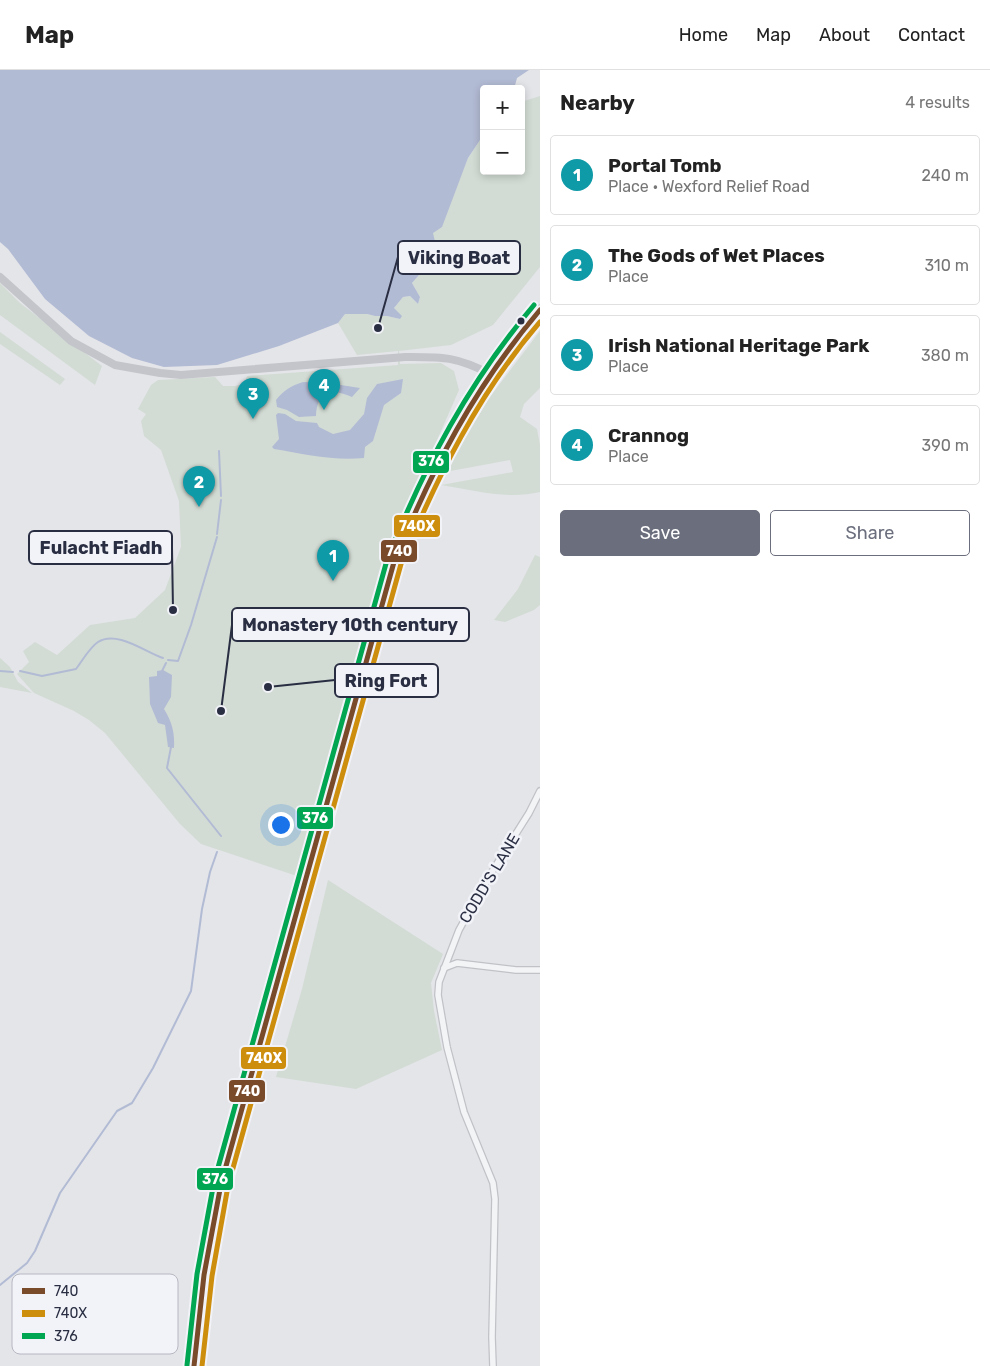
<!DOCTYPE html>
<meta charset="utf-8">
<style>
:root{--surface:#fff;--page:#f2f2f2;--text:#222;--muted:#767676;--line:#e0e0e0;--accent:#6b6e7d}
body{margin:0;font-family:Rubik,sans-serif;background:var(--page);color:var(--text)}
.controls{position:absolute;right:15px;top:15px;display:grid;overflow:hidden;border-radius:5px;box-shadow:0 2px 8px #0003}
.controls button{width:45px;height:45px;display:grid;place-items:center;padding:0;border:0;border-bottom:1px solid var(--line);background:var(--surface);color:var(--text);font:25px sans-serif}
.you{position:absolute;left:280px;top:754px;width:18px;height:18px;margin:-12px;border:4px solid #fff;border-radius:50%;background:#1a73e8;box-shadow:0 0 0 8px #1a73e833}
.badge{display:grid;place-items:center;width:32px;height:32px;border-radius:50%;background:var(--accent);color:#fff;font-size:16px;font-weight:700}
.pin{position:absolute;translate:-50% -41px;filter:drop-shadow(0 1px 2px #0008)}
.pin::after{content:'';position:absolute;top:26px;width:18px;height:15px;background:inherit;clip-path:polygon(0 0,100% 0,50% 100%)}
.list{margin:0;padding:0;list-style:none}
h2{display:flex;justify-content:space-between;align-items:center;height:65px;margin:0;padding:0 20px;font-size:21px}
h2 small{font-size:16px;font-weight:400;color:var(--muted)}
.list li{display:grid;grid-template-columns:32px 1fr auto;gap:15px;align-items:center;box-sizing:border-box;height:80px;margin:0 10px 10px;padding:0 10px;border:1px solid var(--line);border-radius:5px}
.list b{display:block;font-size:19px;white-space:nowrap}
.list p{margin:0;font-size:16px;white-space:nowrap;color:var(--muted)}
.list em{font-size:16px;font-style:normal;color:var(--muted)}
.actions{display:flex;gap:10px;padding:15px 20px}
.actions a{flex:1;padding:11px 0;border:1px solid var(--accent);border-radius:5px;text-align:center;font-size:18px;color:var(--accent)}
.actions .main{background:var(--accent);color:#fff}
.map{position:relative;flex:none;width:540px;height:1296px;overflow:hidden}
header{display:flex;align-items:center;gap:30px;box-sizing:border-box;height:70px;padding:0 25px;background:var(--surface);border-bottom:1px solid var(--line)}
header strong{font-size:24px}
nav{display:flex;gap:28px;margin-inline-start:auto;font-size:18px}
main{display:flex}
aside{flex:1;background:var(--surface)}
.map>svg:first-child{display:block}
.green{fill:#d2dcd4}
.water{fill:#b2bbd4}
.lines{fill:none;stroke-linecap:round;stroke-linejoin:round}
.stream{stroke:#b2bbd4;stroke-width:2}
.minor-casing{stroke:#c1c2c7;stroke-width:8}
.trunk-casing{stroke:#b6b8bd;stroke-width:11}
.minor{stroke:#f3f4f6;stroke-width:5.5}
.secondary{stroke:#c4c5ca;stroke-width:8}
.trunk{stroke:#f7f7f7;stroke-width:9}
.bus-1-casing{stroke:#f2f3f8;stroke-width:9}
.bus-2-casing{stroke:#f2f3f8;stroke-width:9}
.bus-3-casing{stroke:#f2f3f8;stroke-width:9}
.bus-1{stroke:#7a4b2a;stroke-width:5}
.bus-2{stroke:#ce8e0d;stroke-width:5}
.bus-3{stroke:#00a651;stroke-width:5}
.bus-dot{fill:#2a2e43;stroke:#f2f3f8;stroke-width:2}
.labels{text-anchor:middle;stroke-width:5;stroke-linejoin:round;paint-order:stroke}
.street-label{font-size:16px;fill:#2a2e43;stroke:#f2f3f8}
.key{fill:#f2f3f8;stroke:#b6b8c2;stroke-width:1}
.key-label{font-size:14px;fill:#2a2e43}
.leader{fill:none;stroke:#2a2e43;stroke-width:2}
.callout-dot{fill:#2a2e43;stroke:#f2f3f8;stroke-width:2}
.callout{fill:#f2f3f8;stroke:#2a2e43;stroke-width:2}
.callout-label{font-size:18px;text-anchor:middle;font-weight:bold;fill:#2a2e43}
.line-badge{stroke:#f2f3f8;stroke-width:2}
.badge-label{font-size:14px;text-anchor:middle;font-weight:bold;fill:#fff}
</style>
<header>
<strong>Map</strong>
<nav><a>Home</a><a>Map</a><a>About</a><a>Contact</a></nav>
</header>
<main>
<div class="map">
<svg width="540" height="1296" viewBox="0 0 540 1296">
<rect width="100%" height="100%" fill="#e4e5e9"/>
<!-- green -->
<g class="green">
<polygon points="540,26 540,197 493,255 451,275 399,281 400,294 441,293 454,301 459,320 391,475 360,574 297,806 201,774 180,754 105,663 89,650 74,641 34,623 17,604 29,592 23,581 35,572 57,585 90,555 135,548 165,520 181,477 179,431 161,380 144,366 141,351 146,344 138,339 151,315 158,310 215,307 223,316 235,316 244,314 247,306 398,295 398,281 357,285 338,253 345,244 367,244 375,246 387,246 400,249 394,238 403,227 410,226 418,234 420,227 412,213 425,198 433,163 459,110 468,88 484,64 484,101 521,101 521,32"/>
<polygon points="0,213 20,233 102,296 95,315 0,245"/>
<path d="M540,261v57l-16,16 -4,13 17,12 3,16v47c-33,8 -67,-2 -99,-7l72,-13 -3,-12 -65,12 44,-74z"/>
<polygon points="0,262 65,309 60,315 0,274"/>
<polygon points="535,485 540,487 540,535 534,540 505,552 494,550 518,519"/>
<polygon points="0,588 10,597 18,612 32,623 0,617"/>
<polygon points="328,810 443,884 431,913 434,941 442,980 356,1019 276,1007 302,919"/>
</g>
<!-- water -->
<g class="water">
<polygon points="0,0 529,0 517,8 514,19 484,19 484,64 468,88 442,157 433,163 436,176 425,198 412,213 420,227 418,234 410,226 403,227 394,238 402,246 400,249 387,246 375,246 367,244 345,244 338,253 279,276 217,295 164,297 132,288 89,266 45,229 8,179 0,172"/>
<path d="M403,309l-2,14 -17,12 -11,36 -8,6 -1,11c-31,3 -60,-4 -90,-9l-2,-2 7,-8 -3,-24 2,-2 7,1 11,7 21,2 2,4 14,7 17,-4 14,-16 3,-16 10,-14z"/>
<path d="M303,312l25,1 32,5 -8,9c-20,-9 -35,-7 -36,19l-17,1 -12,-7 -10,-3 -1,-7c8,-10 15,-14 27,-18z"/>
<path d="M163,600l9,5 -1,22 -7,12c8,13 11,24 10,39l-6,-1 -3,-22 -7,-2 -8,-19 -1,-27 8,-1v-5z"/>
</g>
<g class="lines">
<!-- stream -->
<g class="stream">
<polyline points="219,381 221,426"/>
<polyline points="217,464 221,430"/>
<polyline points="168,590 178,591 191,555 217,467"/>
<polyline points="0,601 13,602"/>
<path d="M20,601l22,5 34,-7c6,-8 14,-22 22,-27 19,-12 47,10 65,16"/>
<polyline points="162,601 166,593"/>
<polyline points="171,677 167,698 221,766"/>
<polyline points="0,1215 27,1193 35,1181 60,1123 117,1041 132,1033 153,998 191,921 202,839 210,802 217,782"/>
</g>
<!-- minor casing -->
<g class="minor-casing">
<g id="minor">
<polyline points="444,898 457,893 516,900 540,900"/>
<polyline points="493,1296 492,1267 495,1129 493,1113 464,1042 447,977 438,925 439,912 459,860 488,808 529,743 540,721"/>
</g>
</g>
<!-- trunk casing -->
<g class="trunk-casing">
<path id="trunk" d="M194,1296c5,-61 14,-121 27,-182l173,-622c36,-90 80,-180 146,-252"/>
</g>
<!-- minor -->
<use href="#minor" class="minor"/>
<!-- secondary -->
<path class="secondary" d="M0,207l71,64 44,24 45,8 21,2 224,-18c37,0 51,-1 85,17"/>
<!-- trunk -->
<use href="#trunk" class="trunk"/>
<!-- bus-1 casing -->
<g class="bus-1-casing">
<path id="bus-1" d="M194,1296l10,-91 17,-91 173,-622c39,-95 79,-173 146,-252"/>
</g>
<!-- bus-2 casing -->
<g class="bus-2-casing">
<path id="bus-2" d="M202,1296l10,-90 16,-90 173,-622c36,-87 77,-170 139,-242"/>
</g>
<!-- bus-3 casing -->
<g class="bus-3-casing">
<path id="bus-3" d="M187,1295l10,-91 17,-92 173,-622c37,-94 82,-178 147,-255"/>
</g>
<!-- bus-1 -->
<use href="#bus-1" class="bus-1"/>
<!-- bus-2 -->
<use href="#bus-2" class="bus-2"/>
<!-- bus-3 -->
<use href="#bus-3" class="bus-3"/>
</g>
<!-- markers -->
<circle class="bus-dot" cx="521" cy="251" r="4.5"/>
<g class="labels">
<!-- street labels -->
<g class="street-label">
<text transform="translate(489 808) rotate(-59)" y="6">CODD'S LANE</text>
</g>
</g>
<!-- legend -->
<rect x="12" y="1204" width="166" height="80" rx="8" class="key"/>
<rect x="22" y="1218" width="23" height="6" fill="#7a4b2a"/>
<rect x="22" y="1240" width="23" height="7" fill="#ce8e0d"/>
<rect x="22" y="1263" width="23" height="6" fill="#00a651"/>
<g class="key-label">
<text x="54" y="1226">740</text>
<text x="54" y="1248">740X</text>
<text x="54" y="1271">376</text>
</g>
<!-- callouts -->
<path class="leader" d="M378 258L398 187M173 540L172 478M221 641L232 555M268 617L335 610"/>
<g class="callout-dot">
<circle cx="378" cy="258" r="5"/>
<circle cx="173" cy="540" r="5"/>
<circle cx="221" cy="641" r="5"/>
<circle cx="268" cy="617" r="5"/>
</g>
<g class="callout">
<rect x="398" y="171" width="122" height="33" rx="5"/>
<rect x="29" y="461" width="143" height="33" rx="5"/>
<rect x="232" y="538" width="237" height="33" rx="5"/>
<rect x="335" y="594" width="103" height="33" rx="5"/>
</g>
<g class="callout-label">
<text x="459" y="194">Viking Boat</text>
<text x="101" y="484">Fulacht Fiadh</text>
<text x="350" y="561">Monastery 10th century</text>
<text x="386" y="617">Ring Fort</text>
</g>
<g class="line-badge">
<rect x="412" y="380" width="38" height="24" rx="5" fill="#00a651"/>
<rect x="393" y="444" width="48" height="24" rx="5" fill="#ce8e0d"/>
<rect x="380" y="469" width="38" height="24" rx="5" fill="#7a4b2a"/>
<rect x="296" y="736" width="38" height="24" rx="5" fill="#00a651"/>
<rect x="240" y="976" width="47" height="24" rx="5" fill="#ce8e0d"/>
<rect x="228" y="1009" width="38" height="24" rx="5" fill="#7a4b2a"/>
<rect x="196" y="1097" width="38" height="24" rx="5" fill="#00a651"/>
</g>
<g class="badge-label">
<text x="431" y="396">376</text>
<text x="417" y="461">740X</text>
<text x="399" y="486">740</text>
<text x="315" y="753">376</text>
<text x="264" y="993">740X</text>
<text x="247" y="1026">740</text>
<text x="215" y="1114">376</text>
</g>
</svg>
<div class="controls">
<button>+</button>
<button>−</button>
</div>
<div class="you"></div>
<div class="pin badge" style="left:333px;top:511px;background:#0f9aa8">1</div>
<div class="pin badge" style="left:199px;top:437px;background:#0f9aa8">2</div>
<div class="pin badge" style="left:253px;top:349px;background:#0f9aa8">3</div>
<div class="pin badge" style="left:324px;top:340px;background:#0f9aa8">4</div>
</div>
<aside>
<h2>Nearby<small>4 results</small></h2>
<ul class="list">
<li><span class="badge" style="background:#0f9aa8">1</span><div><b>Portal Tomb</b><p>Place · Wexford Relief Road</p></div><em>240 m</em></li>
<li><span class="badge" style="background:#0f9aa8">2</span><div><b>The Gods of Wet Places</b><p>Place</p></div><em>310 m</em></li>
<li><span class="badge" style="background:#0f9aa8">3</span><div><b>Irish National Heritage Park</b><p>Place</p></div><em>380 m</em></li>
<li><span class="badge" style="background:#0f9aa8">4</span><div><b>Crannog</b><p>Place</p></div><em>390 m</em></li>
</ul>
<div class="actions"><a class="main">Save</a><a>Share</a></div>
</aside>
</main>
